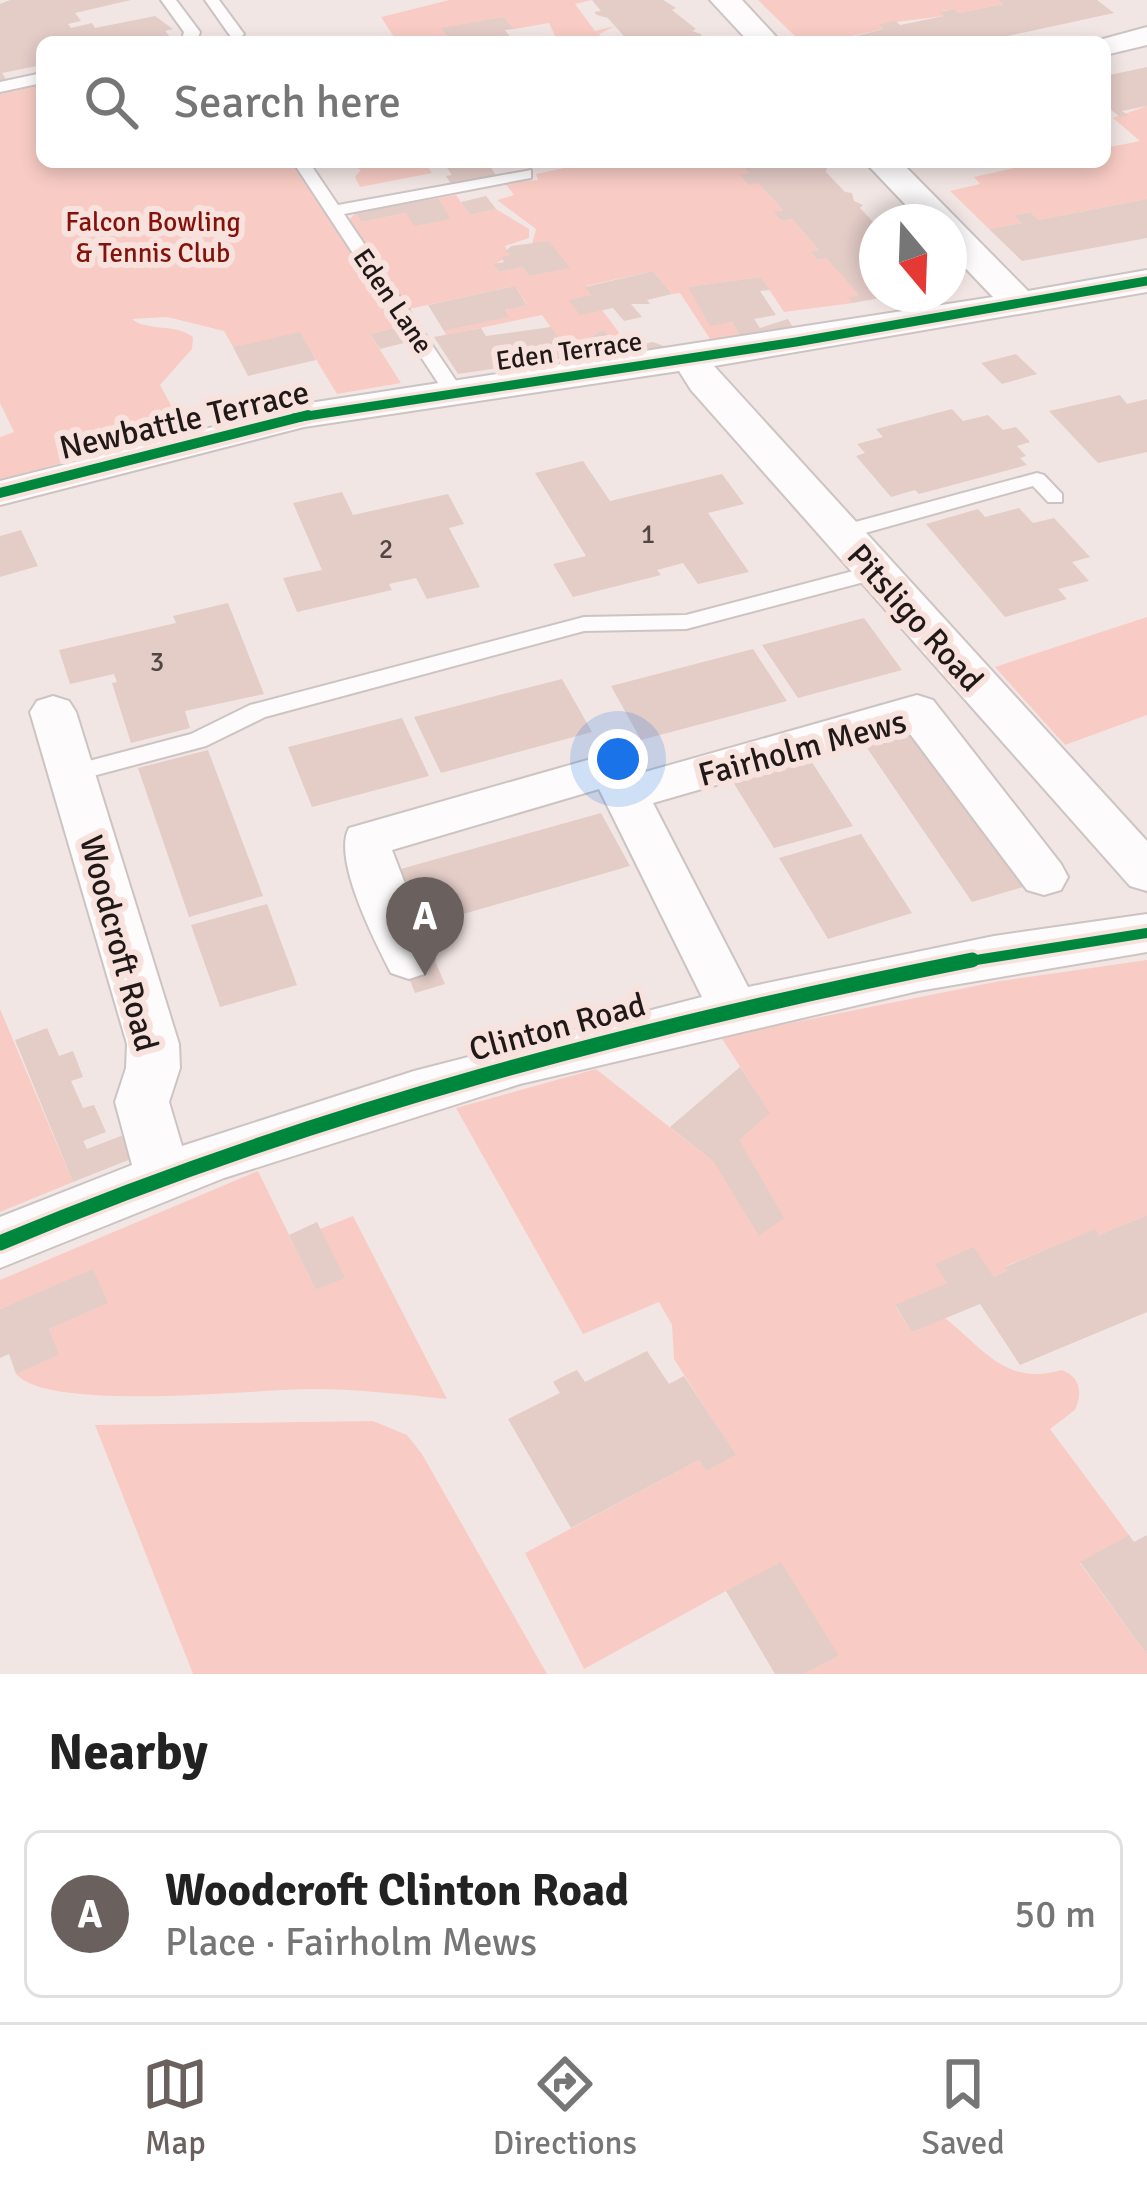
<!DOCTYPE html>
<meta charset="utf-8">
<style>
:root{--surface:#fff;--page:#f2f2f2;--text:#222;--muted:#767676;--line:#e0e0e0;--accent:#6a615f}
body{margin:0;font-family:Signika,sans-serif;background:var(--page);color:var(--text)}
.compass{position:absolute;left:859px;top:204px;width:108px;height:108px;border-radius:50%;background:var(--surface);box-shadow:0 6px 18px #0003;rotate:161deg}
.you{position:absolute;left:618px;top:759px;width:42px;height:42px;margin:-30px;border:9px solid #fff;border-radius:50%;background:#1a73e8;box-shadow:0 0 0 18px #1a73e833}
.badge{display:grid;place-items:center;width:78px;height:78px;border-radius:50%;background:var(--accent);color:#fff;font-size:39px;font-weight:700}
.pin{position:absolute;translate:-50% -99px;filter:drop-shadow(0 3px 6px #0008)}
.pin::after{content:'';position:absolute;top:63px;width:42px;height:36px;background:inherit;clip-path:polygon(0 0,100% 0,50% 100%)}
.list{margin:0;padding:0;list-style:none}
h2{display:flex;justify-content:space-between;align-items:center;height:156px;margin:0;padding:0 48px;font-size:51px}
h2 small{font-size:39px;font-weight:400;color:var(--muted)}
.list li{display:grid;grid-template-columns:78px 1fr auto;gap:36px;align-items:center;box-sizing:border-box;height:168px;margin:0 24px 24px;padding:0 24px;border:3px solid var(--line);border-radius:18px}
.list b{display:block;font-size:45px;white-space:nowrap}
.list p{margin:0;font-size:39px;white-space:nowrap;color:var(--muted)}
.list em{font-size:39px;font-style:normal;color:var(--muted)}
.icon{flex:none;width:66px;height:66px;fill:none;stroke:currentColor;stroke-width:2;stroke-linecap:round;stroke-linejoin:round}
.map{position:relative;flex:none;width:1147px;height:1674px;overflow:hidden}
.search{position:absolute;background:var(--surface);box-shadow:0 6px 18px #0003;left:36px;right:36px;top:36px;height:132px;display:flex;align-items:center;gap:30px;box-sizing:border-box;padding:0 42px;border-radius:18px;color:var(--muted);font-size:45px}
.sheet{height:348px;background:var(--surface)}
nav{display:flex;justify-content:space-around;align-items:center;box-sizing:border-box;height:168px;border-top:3px solid var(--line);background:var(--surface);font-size:33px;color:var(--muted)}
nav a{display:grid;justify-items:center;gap:6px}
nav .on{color:var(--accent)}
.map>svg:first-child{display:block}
.green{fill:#f8ccc5}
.building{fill:#e4ccc7}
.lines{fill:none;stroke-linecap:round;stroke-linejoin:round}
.lane-casing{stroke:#ccc4c3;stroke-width:4}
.street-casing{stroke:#ccc4c3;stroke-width:4}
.lane{fill:#fdfbfb;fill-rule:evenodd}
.street{fill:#fdfbfb;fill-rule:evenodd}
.cycleway-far2-casing{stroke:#f8e2de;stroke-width:15}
.cycleway-far1-casing{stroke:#f8e2de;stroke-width:18}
.cycleway-casing{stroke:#f8e2de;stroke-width:22}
.cycleway-far2{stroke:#00873e;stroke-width:9}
.cycleway-far1{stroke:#00873e;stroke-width:10}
.cycleway{stroke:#00873e;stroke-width:15}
.labels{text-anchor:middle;stroke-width:12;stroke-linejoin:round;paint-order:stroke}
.far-park-label{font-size:27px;fill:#85120a;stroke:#f8e2de}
.far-street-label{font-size:27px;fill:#201918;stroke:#f8e2de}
.number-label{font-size:27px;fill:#514644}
.street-label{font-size:33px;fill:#201918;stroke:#f8e2de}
</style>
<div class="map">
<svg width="1147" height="1674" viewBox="0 0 1147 1674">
<rect width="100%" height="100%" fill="#f2e6e4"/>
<!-- green -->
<g class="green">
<polygon points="449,0 592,0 575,4 595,31 615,26 599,34 605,42 558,42 549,23 514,29 504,17 442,29 450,40 465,42 363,42 394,37 381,17"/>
<polygon points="758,0 998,0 1003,4 959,13 954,9 941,11 944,16 881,24 884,29 828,41 823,36 800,41"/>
<path d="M42,85v77h252l108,164 -32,8 31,49 -64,11 -37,-61 -67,14 -9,-16 -57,-14 -35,2c16,13 43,4 61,18l-1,12 -32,36 24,44 -184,51v-43l14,-5 -14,-29v-309z"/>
<polygon points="1147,106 1147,199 1038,220 1029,212 1015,215 1022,223 989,229 950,191 980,184 974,177 1041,162 1105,162 1105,148 1140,141 1113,118"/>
<polygon points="344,162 424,162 432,173 360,187 355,177 361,170"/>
<polygon points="593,162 739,162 783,210 775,212 782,221 792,219 819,250 810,252 817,260 826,258 859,295 849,297 853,303 784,312 761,277 689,287 710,325 732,322 741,337 712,342 680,293 672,294 653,271 586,286 591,295 570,301 602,310 624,339 616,340 603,330 590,337 594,343 574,346 585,362 576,363 542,315 446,335 444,331 508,317 505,310 527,304 515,286 409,309 348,220 356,213 361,222 406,213 450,219 438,198 456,195 470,215 496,209 529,229 529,238 505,246 510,255 494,265 499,272 523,267 529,276 568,268 549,241 532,244 536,229 497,200 514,195 505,183 538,180 536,174"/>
<polygon points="1147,617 1147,715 1065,745 995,667"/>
<path d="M1147,960v255l-48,20 -5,-5 -88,36 2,4 -14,7 -20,-29 -27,35 -52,23 17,26 33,-14c41,33 61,68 117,52 18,7 21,22 13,40l-25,19 79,106 -49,28 67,92v19h-343l35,-18 -113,-65 -142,78 -59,-116 174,-93 7,11 29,-16 -61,-96 -2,-34 -13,-23 -76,32 -127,-226 140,-39 118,93 55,-50 -48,-75 279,-56z"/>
<polygon points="0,1009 73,1182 0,1212"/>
<path d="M258,1171l58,119 28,-12 -24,-49 33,-13 94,183c-46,-5 -92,-10 -139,-10 -56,1 -260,23 -292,-15l42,-19 -9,-26 58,-26 -14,-33 -93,39v-29z"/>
<polygon points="373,1421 407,1435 422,1454 547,1674 193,1674 95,1425"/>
</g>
<!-- building -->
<g class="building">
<polygon points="10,0 131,0 75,13 81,21 68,24 71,28 92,23 95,28 155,16 173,29 165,31 171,38 152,42 42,42 42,65 2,73 7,81 0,83 0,4"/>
<polygon points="592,0 663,0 676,8 672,10 696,29 692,31 701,34 702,42 629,42 608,18 597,15 594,12 601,11"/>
<polygon points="998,0 1097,0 1114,13 980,42 831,42 884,29 879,24 896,21 900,25 944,16 939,12 954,9 959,13 1003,4"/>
<polygon points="504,17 514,29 505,30 514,42 450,40 441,28"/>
<polygon points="1147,67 1147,106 1122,111 1128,115 1120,117 1105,105 1105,76"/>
<polygon points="443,162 487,162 496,175 451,184 446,176 452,175"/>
<polygon points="739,162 816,162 827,167 826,172 845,192 852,193 854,201 863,205 860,208 877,226 877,294 890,296 853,303 848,297 859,295 826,258 817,260 813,255 809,252 819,250 792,219 782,221 778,217 774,212 783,210 758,183 749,185 740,175 749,173"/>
<polygon points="486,196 496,209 470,215 461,202"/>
<polygon points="438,198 451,219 414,226 406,213 361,222 356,213"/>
<polygon points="1147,199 1147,238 1022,261 989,229 1022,223 1014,215 1030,212 1038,220"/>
<polygon points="549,241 570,268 529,276 523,267 499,272 493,264 504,262 501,257 510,255 506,251 511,246"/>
<polygon points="653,271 672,294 647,300 650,304 631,304 642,317 624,321 613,308 580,315 569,300 591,295 585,287"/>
<polygon points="761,277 770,290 760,291 776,315 754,319 760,328 788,319 794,329 741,337 732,322 710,326 688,287"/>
<polygon points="515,286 527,305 505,310 509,317 444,331 428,305"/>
<polygon points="402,326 412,341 380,349 370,334"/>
<polygon points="551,327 572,357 458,374 434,337 481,328 486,336"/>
<polygon points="603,330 616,340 624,339 630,347 653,342 669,348 585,362 573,346 594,343 590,337"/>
<polygon points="300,332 316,360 248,376 233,347"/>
<polygon points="1016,354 1037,374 1002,384 981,363"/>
<polygon points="1120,395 1127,404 1147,399 1147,452 1098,463 1049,411"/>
<polygon points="952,409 963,421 988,415 1003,430 1016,427 1030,442 1017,446 1026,456 1020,458 1027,465 919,494 915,490 891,497 856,456 865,453 857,444 883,437 876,429"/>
<polygon points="583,461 610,501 722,474 744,504 708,513 749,572 698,584 683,563 657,570 661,575 573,597 553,564 586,556 535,473"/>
<polygon points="342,492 353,515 448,494 464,524 449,528 480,587 427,599 416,578 389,584 392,590 297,612 283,578 322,570 293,503"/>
<polygon points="1019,508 1033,523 1054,518 1090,557 1072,562 1089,581 1058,589 1067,599 1005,617 926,524 978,509 985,517"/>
<polygon points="21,530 38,566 0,577 0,536"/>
<polygon points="228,603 264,694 185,711 190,728 131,743 112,683 117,682 114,674 70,684 59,650 176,623 173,616"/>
<polygon points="864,618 902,670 798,698 762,645"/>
<polygon points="753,649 787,701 641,740 611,686"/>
<polygon points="562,679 592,732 441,773 414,717"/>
<polygon points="402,718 429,776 312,807 288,747"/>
<polygon points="911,729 1023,887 972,902 863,742"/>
<polygon points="208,750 263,896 189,917 138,768"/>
<polygon points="806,753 853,826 774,848 728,774"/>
<polygon points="601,813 630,866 422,926 397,870"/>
<polygon points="861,834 912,913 828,939 779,858"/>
<polygon points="267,904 297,985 220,1007 191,925"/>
<polygon points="434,959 445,984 415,993 405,968"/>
<polygon points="47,1028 59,1056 73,1051 83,1077 71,1081 83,1108 94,1105 106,1132 83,1141 87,1149 126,1134 136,1157 73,1182 15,1040"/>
<polygon points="740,1067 770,1113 739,1140 784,1218 759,1236 714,1162 670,1127"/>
<polygon points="1147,1215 1147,1312 1020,1365 980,1304 912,1332 895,1305 947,1283 935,1264 974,1247 994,1277 1008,1270 1005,1267 1095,1229 1099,1235"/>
<polygon points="317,1222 345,1278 316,1290 289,1235"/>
<polygon points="93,1269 108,1303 49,1329 59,1355 16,1374 9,1354 0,1358 0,1309"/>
<polygon points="647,1351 669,1384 684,1376 736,1455 706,1471 699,1460 571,1528 508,1419 560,1393 553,1382 564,1376 577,1370 585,1382"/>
<polygon points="1129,1535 1134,1542 1147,1535 1147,1655 1080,1562"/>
<polygon points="781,1562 839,1656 804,1674 775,1674 726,1591"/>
</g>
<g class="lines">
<!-- lane casing -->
<g class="lane-casing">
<g id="lane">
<polygon points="161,0 176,0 200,32 197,42 181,42 184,32"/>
<polygon points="205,0 219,0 244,34 241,37 231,37"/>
<polygon points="42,73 42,83 0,92 0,82"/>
<polygon points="293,162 309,162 338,205 531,170 531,178 525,179 344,214 463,391 460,395 446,395"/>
<polygon points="1037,473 1044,475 1062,494 1062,502 1048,502 1033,486 840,540 830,533 833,528"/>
<polygon points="876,565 887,572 883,577 686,629 584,631 265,717 206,746 74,781 62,773 66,767 191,734 250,705 584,617 686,615"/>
</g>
</g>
<!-- street casing -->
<g class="street-casing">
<g id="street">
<polygon points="710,0 742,0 781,42 749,42"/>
<polygon points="1147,27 1147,45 1105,55 1105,42 1092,42"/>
<polygon points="865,162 901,162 1028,291 1147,270 1147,292 714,366 1147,841 1147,891 1130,886 691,390 679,371 304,427 0,505 0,481 303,404 993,297 949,251 949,222 922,222"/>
<path d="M917,695l16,5 128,164 7,13 -7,13 -17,5 -17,-5 -120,-160 -254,73 95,184 246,-51 153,-22v38l-229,39 -398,93 -296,94 -224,90v-51l132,-52 -17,-63 11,-34 1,-24 -97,-332 7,-11 16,-5 16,5 7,11 103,332 1,24 -11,34 13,44 232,-75 288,-74 -103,-208 -207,61 42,109 -7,14 -18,6 -18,-6c-16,-31 -59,-115 -42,-145l263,-75 16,4 10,17z"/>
</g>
</g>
<!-- lane -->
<use href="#lane" class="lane"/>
<!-- street -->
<use href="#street" class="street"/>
<!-- cycleway-far2 casing -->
<g class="cycleway-far2-casing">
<polyline id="cycleway-far2" points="294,418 796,342 1147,281"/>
</g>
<!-- cycleway-far1 casing -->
<g class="cycleway-far1-casing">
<g id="cycleway-far1">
<polyline points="0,493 308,415"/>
<polyline points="957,963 1147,933"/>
</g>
</g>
<!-- cycleway casing -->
<g class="cycleway-casing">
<path id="cycleway" d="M0,1243c314,-132 639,-217 972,-283"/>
</g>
<!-- cycleway-far2 -->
<use href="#cycleway-far2" class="cycleway-far2"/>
<!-- cycleway-far1 -->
<use href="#cycleway-far1" class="cycleway-far1"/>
<!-- cycleway -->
<use href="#cycleway" class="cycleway"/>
</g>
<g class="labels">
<!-- far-park labels -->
<g class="far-park-label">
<text x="153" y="231">Falcon Bowling<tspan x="153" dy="31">&amp; Tennis Club</tspan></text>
</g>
<!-- far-street labels -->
<g class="far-street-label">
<text transform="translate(393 301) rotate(56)" y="9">Eden Lane</text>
<text transform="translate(569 351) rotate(-8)" y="9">Eden Terrace</text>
</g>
<!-- number labels -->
<g class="number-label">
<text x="648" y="543">1</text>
<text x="386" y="558">2</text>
<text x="157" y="671">3</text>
</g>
<!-- street labels -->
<g class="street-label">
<text transform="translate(184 419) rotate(-13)" y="12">Newbattle Terrace</text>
<text transform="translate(916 617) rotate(48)" y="12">Pitsligo Road</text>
<text transform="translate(802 747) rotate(-15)" y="12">Fairholm Mews</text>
<text transform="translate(120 943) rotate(75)" y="12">Woodcroft Road</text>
<text transform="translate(557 1026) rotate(-15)" y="12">Clinton Road</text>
</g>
</g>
</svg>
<svg class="compass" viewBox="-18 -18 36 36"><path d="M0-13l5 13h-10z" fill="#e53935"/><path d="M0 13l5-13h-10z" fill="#767676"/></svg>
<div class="you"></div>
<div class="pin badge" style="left:425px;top:976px">A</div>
<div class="search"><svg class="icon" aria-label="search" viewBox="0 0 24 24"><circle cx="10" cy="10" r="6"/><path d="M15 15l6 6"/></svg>Search here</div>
</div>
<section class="sheet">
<h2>Nearby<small></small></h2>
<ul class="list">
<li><span class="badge">A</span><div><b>Woodcroft Clinton Road</b><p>Place · Fairholm Mews</p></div><em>50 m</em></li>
</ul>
</section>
<nav>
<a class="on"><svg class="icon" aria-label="map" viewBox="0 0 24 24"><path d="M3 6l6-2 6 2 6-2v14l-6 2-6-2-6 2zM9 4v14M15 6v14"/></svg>Map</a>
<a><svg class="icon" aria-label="directions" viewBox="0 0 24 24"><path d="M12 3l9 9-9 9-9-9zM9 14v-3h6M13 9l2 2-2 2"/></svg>Directions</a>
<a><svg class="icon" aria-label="saved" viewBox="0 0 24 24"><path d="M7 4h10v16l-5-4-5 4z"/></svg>Saved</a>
</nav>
